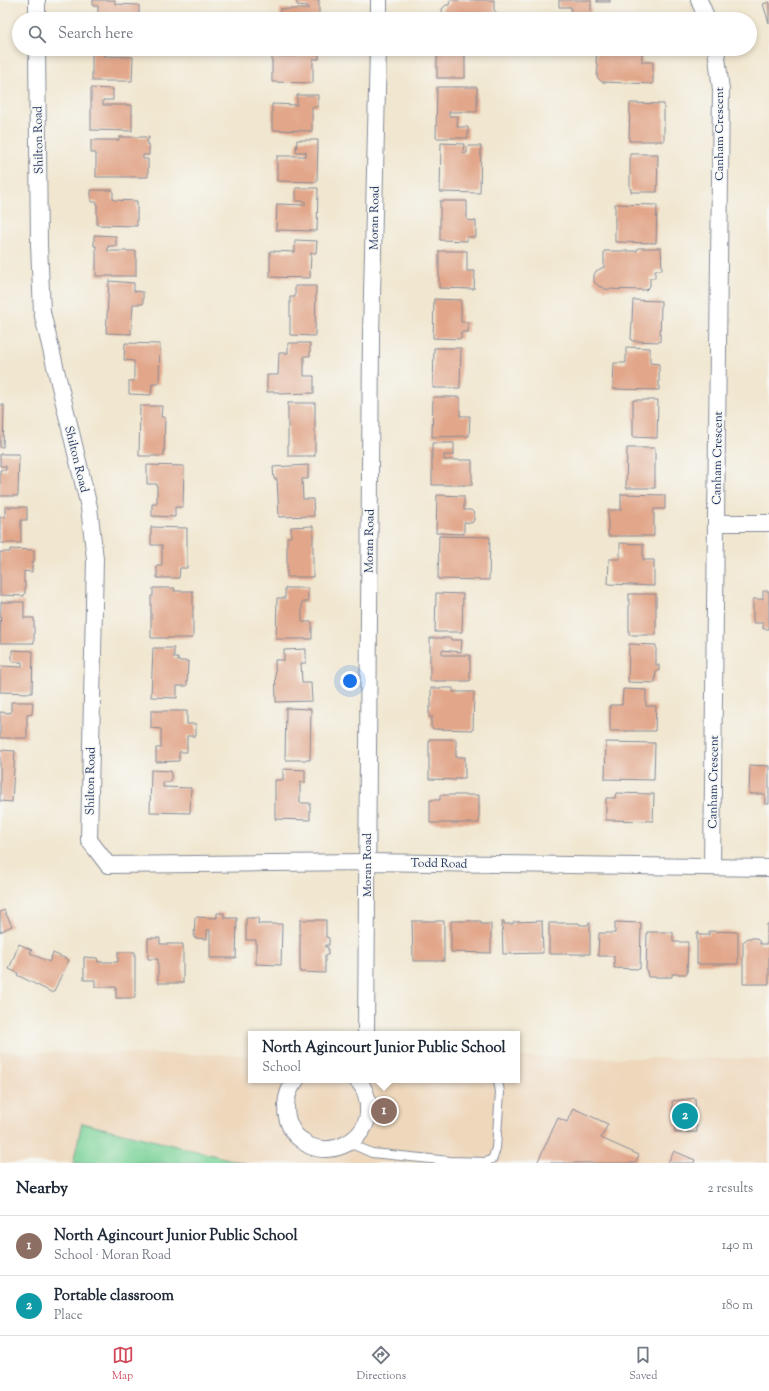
<!DOCTYPE html>
<meta charset="utf-8">
<style>
:root{--surface:#fff;--page:#f2f2f3;--text:#1f2937;--muted:#747a83;--line:#e0e1e3;--accent:#d1495b}
body{margin:0;font-family:"Sorts Mill Goudy",serif;background:var(--page);color:var(--text)}
.you{position:absolute;left:350px;top:681px;width:14px;height:14px;margin:-10px;border:3px solid #fff;border-radius:50%;background:#1a73e8;box-shadow:0 0 0 6px #1a73e833}
.badge{display:grid;place-items:center;width:26px;height:26px;border-radius:50%;background:var(--accent);color:#fff;font-size:13px;font-weight:700}
.pin{position:absolute;translate:-50% -50%;border:2px solid #fff;box-shadow:0 1px 4px #0006}
.popup{position:absolute;left:248px;top:1031px;width:272px;height:52px;box-sizing:border-box;display:grid;place-content:center;border-radius:0px;background:var(--surface);filter:drop-shadow(0 1px 3px #0005);font-size:13px;white-space:nowrap;color:var(--muted)}
.popup b{font-size:15px;color:var(--text)}
.popup::after{content:'';position:absolute;left:50%;top:100%;margin-left:-8px;border:8px solid transparent;border-top-color:var(--surface)}
.list{margin:0;padding:0;list-style:none}
h2{display:flex;justify-content:space-between;align-items:center;height:52px;margin:0;padding:0 16px;font-size:17px}
h2 small{font-size:13px;font-weight:400;color:var(--muted)}
.list li{display:grid;grid-template-columns:26px 1fr auto;gap:12px;align-items:center;box-sizing:border-box;height:60px;padding:0 16px;border-top:1px solid var(--line)}
.list b{display:block;font-size:15px;white-space:nowrap}
.list p{margin:0;font-size:13px;white-space:nowrap;color:var(--muted)}
.list em{font-size:13px;font-style:normal;color:var(--muted)}
.icon{flex:none;width:22px;height:22px;fill:none;stroke:currentColor;stroke-width:2;stroke-linecap:round;stroke-linejoin:round}
.map{position:relative;flex:none;width:769px;height:1163px;overflow:hidden}
.search{position:absolute;background:var(--surface);box-shadow:0 2px 6px #0003;left:12px;right:12px;top:12px;height:44px;display:flex;align-items:center;gap:10px;box-sizing:border-box;padding:0 14px;border-radius:22px;color:var(--muted);font-size:15px}
.sheet{height:172px;background:var(--surface)}
nav{display:flex;justify-content:space-around;align-items:center;box-sizing:border-box;height:56px;border-top:1px solid var(--line);background:var(--surface);font-size:11px;color:var(--muted)}
nav a{display:grid;justify-items:center;gap:2px}
nav .on{color:var(--accent)}
.map>svg:first-child{display:block}
.built{fill:#eed7bb}
.green{fill:#7cd398;stroke:#4c817b}
.building{fill:#e2a78b}
.lines{fill:none;stroke-linecap:round;stroke-linejoin:round}
.service-casing{stroke:#868b97;stroke-width:10}
.minor-casing{stroke:#868b97;stroke-width:18}
.service{stroke:#fff;stroke-width:8}
.minor{stroke:#fff;stroke-width:16}
.labels{text-anchor:middle;stroke-width:3;stroke-linejoin:round;paint-order:stroke}
.street-label{font-size:12px;fill:#1b2f5e;stroke:#f6f6f2}
</style>
<div class="map">
<svg width="769" height="1163" viewBox="0 0 769 1163">
<rect width="100%" height="100%" fill="#f6f6f2"/>
<filter id="ink" filterUnits="userSpaceOnUse"><feTurbulence type="fractalNoise" baseFrequency=".025" numOctaves="2"/><feDisplacementMap in="SourceGraphic" scale="8" xChannelSelector="R" yChannelSelector="G"/><feConvolveMatrix kernelMatrix="1 2 1 2 8 2 1 2 1" color-interpolation-filters="sRGB"/></filter>
<filter id="wash" filterUnits="userSpaceOnUse"><feTurbulence type="fractalNoise" baseFrequency=".012" numOctaves="4" result="noise"/><feDisplacementMap in="SourceGraphic" scale="16" xChannelSelector="R" yChannelSelector="G"/><feGaussianBlur stdDeviation="0.9" result="paint"/><feColorMatrix in="noise" values="0 0 0 0 0 0 0 0 0 0 0 0 0 0 0 0 0 1.4 0 .05"/><feComposite in="paint" operator="in"/></filter>
<g filter="url(#wash)">
<rect width="100%" height="100%" fill="#f1e7d0"/>
<!-- built -->
<polygon class="built" points="0,1052 251,1055 251,1080 517,1080 517,1057 769,1059 769,1163 0,1163"/>
<!-- green -->
<polygon class="green" points="82,1123 245,1163 73,1163"/>
<g id="blocks">
<!-- building -->
<g class="building">
<polygon points="93,0 115,0 115,4 139,5 139,19 98,19 98,6 93,6"/>
<polygon points="297,0 319,0 319,19 280,19 280,9 308,9 308,6 297,5"/>
<polygon points="450,0 494,0 494,10 497,13 497,19 443,19 442,9 446,5 449,5"/>
<polygon points="559,0 591,0 591,19 571,19 571,7 559,7"/>
<rect x="597" y="0" width="13" height="2"/>
<polygon points="769,2 769,23 763,4"/>
<polygon points="92,49 113,49 113,51 105,51 104,56 133,57 132,81 92,81"/>
<polygon points="297,49 319,49 319,59 313,59 313,83 272,82 272,56 297,56"/>
<rect x="437" y="49" width="28" height="29"/>
<polygon points="597,49 642,49 642,62 653,62 653,84 602,82 597,77 598,65 596,63"/>
<polygon points="437,87 477,87 477,112 449,112 449,116 458,116 457,127 468,127 468,138 436,138"/>
<polygon points="91,88 113,89 113,100 103,100 103,105 132,105 132,131 91,130"/>
<polygon points="297,95 318,95 318,107 312,107 312,131 272,130 272,104 297,105"/>
<polygon points="630,103 664,104 664,141 629,141"/>
<polygon points="119,137 149,137 149,139 147,140 147,145 149,145 149,155 143,155 143,159 148,159 148,177 96,177 96,153 91,153 91,140 119,140"/>
<polygon points="297,140 318,140 317,182 277,181 277,156 306,156 306,152 296,152"/>
<polygon points="441,143 464,144 463,153 467,153 467,146 481,146 480,193 440,192"/>
<polygon points="630,154 658,154 657,192 631,192 631,189 630,189"/>
<polygon points="296,188 318,188 317,231 276,230 277,204 305,205 305,201 296,201"/>
<polygon points="91,190 113,190 113,200 137,201 137,226 97,225 97,202 91,202"/>
<polygon points="440,201 467,201 467,220 476,221 476,237 467,237 467,241 440,240"/>
<polygon points="615,204 657,205 656,243 615,242"/>
<polygon points="94,235 116,236 116,246 108,246 108,251 136,251 136,276 96,276 96,246 94,246"/>
<polygon points="295,240 317,241 316,253 311,253 310,278 270,277 270,251 295,252"/>
<polygon points="638,248 661,248 662,270 655,270 655,278 650,278 650,286 646,290 604,289 603,287 600,287 594,282 594,275 596,271 604,267 604,251 637,251"/>
<polygon points="439,251 467,251 467,271 475,271 474,289 439,288"/>
<polygon points="109,281 134,283 134,291 143,292 143,304 133,304 131,334 106,333"/>
<polygon points="295,286 316,286 315,336 290,335 290,297 295,297"/>
<polygon points="434,299 461,300 461,322 468,322 468,332 461,332 461,339 433,338"/>
<polygon points="633,300 661,301 660,342 632,341 631,339"/>
<polygon points="125,343 160,344 159,384 152,384 151,395 129,394 129,381 134,381 134,361 124,360"/>
<polygon points="288,343 310,343 310,356 304,356 304,376 314,376 314,393 279,394 279,392 267,392 267,375 278,375 279,353 288,353"/>
<polygon points="626,347 650,348 650,363 659,364 659,390 613,389 614,363 626,363"/>
<polygon points="434,348 461,348 460,388 433,388"/>
<polygon points="433,397 460,397 460,416 470,416 469,436 432,437"/>
<polygon points="633,400 658,400 657,438 633,437"/>
<rect x="288" y="403" width="27" height="53"/>
<polygon points="0,405 4,405 3,447 0,447"/>
<polygon points="140,406 162,406 161,417 165,417 164,456 139,456"/>
<polygon points="432,443 454,443 454,455 444,455 444,460 472,460 472,485 432,485"/>
<polygon points="627,448 655,448 655,488 626,488"/>
<polygon points="0,454 19,454 18,496 0,496 0,470 6,470 6,466 0,466"/>
<polygon points="147,465 184,466 183,507 175,507 175,517 152,516 152,504 157,504 157,484 147,484"/>
<polygon points="308,465 308,479 302,479 303,499 313,499 314,516 279,517 277,479 274,479 273,467"/>
<polygon points="621,494 665,495 665,509 654,509 654,536 608,536 608,510 621,510"/>
<polygon points="437,495 464,496 464,510 471,510 474,513 474,520 472,523 464,522 464,534 436,533"/>
<polygon points="5,507 27,507 27,520 21,520 21,543 0,543 0,517 5,517"/>
<polygon points="313,526 313,577 287,577 287,537 291,537 291,527"/>
<polygon points="151,527 187,528 187,568 180,568 179,578 157,578 157,566 162,566 162,545 151,545"/>
<polygon points="439,536 490,537 489,580 438,579"/>
<polygon points="620,543 643,544 643,560 654,560 654,586 608,584 609,559 620,559"/>
<polygon points="10,549 34,550 34,562 32,562 32,572 24,571 24,583 25,582 25,594 24,594 24,596 0,595 0,552 10,552"/>
<polygon points="153,588 175,588 174,591 193,591 193,638 151,638 151,596 153,596"/>
<polygon points="285,588 308,588 308,602 302,602 302,622 312,622 312,639 276,639 277,598 285,598"/>
<polygon points="763,591 769,591 769,629 763,629 763,623 753,623 753,599 763,599"/>
<polygon points="436,593 463,594 462,632 435,632"/>
<rect x="629" y="594" width="27" height="41"/>
<polygon points="1,602 24,602 24,618 34,618 34,643 0,643"/>
<polygon points="430,638 451,638 451,640 462,640 461,652 442,650 442,655 470,655 470,681 430,681"/>
<polygon points="629,644 656,645 656,665 659,665 659,671 656,671 655,683 628,682"/>
<polygon points="153,648 174,648 174,658 178,658 178,661 188,661 187,686 177,686 177,698 151,697"/>
<polygon points="306,649 306,663 301,663 302,683 311,683 312,701 276,702 275,660 284,660 284,650"/>
<polygon points="12,650 33,651 32,693 0,692 0,666 22,667 22,662 12,662"/>
<polygon points="431,688 453,688 453,692 474,692 473,730 433,729 431,726 431,720 433,717 429,717 429,707 431,707"/>
<polygon points="623,689 646,690 646,706 656,706 655,731 610,731 610,705 622,705"/>
<polygon points="11,702 33,702 32,714 27,715 27,738 0,738 0,712 11,713"/>
<polygon points="286,708 311,709 310,760 285,760"/>
<polygon points="151,711 187,711 187,724 196,724 196,736 187,736 187,752 179,752 179,761 156,762 156,748 161,748 161,729 151,728"/>
<polygon points="429,739 456,739 456,757 465,757 465,778 456,778 456,780 429,779"/>
<polygon points="606,742 655,743 654,780 605,779"/>
<polygon points="0,750 15,751 12,802 0,801"/>
<polygon points="750,765 769,766 769,804 765,804 765,794 749,794"/>
<polygon points="283,769 305,770 305,783 300,782 300,803 310,803 310,820 275,819 275,780 283,780"/>
<polygon points="151,770 171,771 171,782 163,782 163,787 191,788 190,813 150,812"/>
<polygon points="616,793 654,794 653,821 606,820 606,798 615,798"/>
<polygon points="440,795 479,795 479,823 430,823 430,800 440,800"/>
<polygon points="4,910 12,926 0,932 0,912"/>
<polygon points="217,913 224,913 224,918 237,918 236,958 210,958 210,930 207,930 207,939 194,938 195,917 217,918"/>
<polygon points="246,918 259,918 258,924 282,924 281,965 256,964 256,940 246,940"/>
<polygon points="300,920 326,920 326,937 329,938 329,945 325,945 325,947 328,947 328,955 325,955 325,973 300,972"/>
<polygon points="412,921 444,921 444,961 413,961"/>
<polygon points="451,921 481,921 481,924 491,924 491,953 451,952"/>
<polygon points="502,921 504,921 504,924 513,924 513,922 542,921 543,953 503,954"/>
<polygon points="589,922 590,922 590,954 549,954 549,923 579,923 580,925 588,925"/>
<polygon points="615,922 641,923 640,969 614,968 614,956 598,956 599,933 615,933"/>
<polygon points="767,924 769,924 769,984 743,984 743,942 748,938 756,938 760,942 760,944 767,944"/>
<polygon points="709,931 738,932 738,964 697,964 697,932 699,932 699,935 709,935"/>
<polygon points="647,932 673,932 673,942 688,942 687,974 672,974 672,977 648,977 647,971 646,971"/>
<polygon points="148,938 160,938 160,944 183,944 183,983 158,983 158,959 148,959"/>
<polygon points="19,944 32,950 30,953 49,962 53,953 69,960 53,993 17,975 18,973 9,969"/>
<polygon points="118,952 135,952 135,998 116,998 116,987 95,987 95,980 84,980 84,957 97,958 98,962 118,962"/>
<polygon points="695,1098 697,1132 675,1133 672,1101"/>
<polygon points="573,1108 608,1124 601,1138 639,1155 635,1163 537,1163 558,1118 567,1122"/>
<polygon points="674,1151 695,1160 694,1163 668,1163"/>
</g>
</g>
</g>
<g filter="url(#ink)">
<use href="#blocks" fill-opacity="0" stroke="#868b97" stroke-width="1"/>
<g class="lines">
<!-- service casing -->
<g class="service-casing">
<polyline id="service" points="349,1143 372,1153 450,1161 487,1162 493,1158 496,1148 500,1092 498,1081 497,1080"/>
</g>
<!-- minor casing -->
<g class="minor-casing">
<g id="minor">
<polyline points="37,0 37,19"/>
<polyline points="699,0 707,19"/>
<polyline points="379,19 379,0"/>
<polyline points="37,49 39,245 42,312 89,507 95,559 89,840 108,865 367,862 769,868"/>
<polyline points="716,523 769,523"/>
<polyline points="712,867 721,90 716,49"/>
<polyline points="366,1034 371,335 378,49"/>
<path d="M296,1080c-13,15 -13,37 -2,53 2,3 6,6 9,8 2,2 5,4 7,5 24,10 55,-6 58,-32 1,-12 -2,-26 -11,-34"/>
</g>
</g>
<!-- service -->
<use href="#service" class="service"/>
<!-- minor -->
<use href="#minor" class="minor"/>
</g>
</g>
<g class="labels">
<!-- street labels -->
<g class="street-label">
<text transform="translate(719 134) rotate(-90)" y="4">Canham Crescent</text>
<text transform="translate(38 140) rotate(-91)" y="4">Shilton Road</text>
<text transform="translate(374 218) rotate(-89)" y="4">Moran Road</text>
<text transform="translate(717 458) rotate(-89)" y="4">Canham Crescent</text>
<text transform="translate(77 459) rotate(76)" y="4">Shilton Road</text>
<text transform="translate(369 541) rotate(-89)" y="4">Moran Road</text>
<text transform="translate(90 781) rotate(-89)" y="4">Shilton Road</text>
<text transform="translate(713 782) rotate(-89)" y="4">Canham Crescent</text>
<text transform="translate(439 863) rotate(1)" y="4">Todd Road</text>
<text transform="translate(367 865) rotate(-90)" y="4">Moran Road</text>
</g>
</g>
</svg>
<div class="you"></div>
<div class="pin badge" style="left:384px;top:1111px;background:#8d6e63">1</div>
<div class="popup"><b>North Agincourt Junior Public School</b>School</div>
<div class="pin badge" style="left:685px;top:1116px;background:#0f9aa8">2</div>
<div class="search"><svg class="icon" aria-label="search" viewBox="0 0 24 24"><circle cx="10" cy="10" r="6"/><path d="M15 15l6 6"/></svg>Search here</div>
</div>
<section class="sheet">
<h2>Nearby<small>2 results</small></h2>
<ul class="list">
<li><span class="badge" style="background:#8d6e63">1</span><div><b>North Agincourt Junior Public School</b><p>School · Moran Road</p></div><em>140 m</em></li>
<li><span class="badge" style="background:#0f9aa8">2</span><div><b>Portable classroom</b><p>Place</p></div><em>180 m</em></li>
</ul>
</section>
<nav>
<a class="on"><svg class="icon" aria-label="map" viewBox="0 0 24 24"><path d="M3 6l6-2 6 2 6-2v14l-6 2-6-2-6 2zM9 4v14M15 6v14"/></svg>Map</a>
<a><svg class="icon" aria-label="directions" viewBox="0 0 24 24"><path d="M12 3l9 9-9 9-9-9zM9 14v-3h6M13 9l2 2-2 2"/></svg>Directions</a>
<a><svg class="icon" aria-label="saved" viewBox="0 0 24 24"><path d="M7 4h10v16l-5-4-5 4z"/></svg>Saved</a>
</nav>
